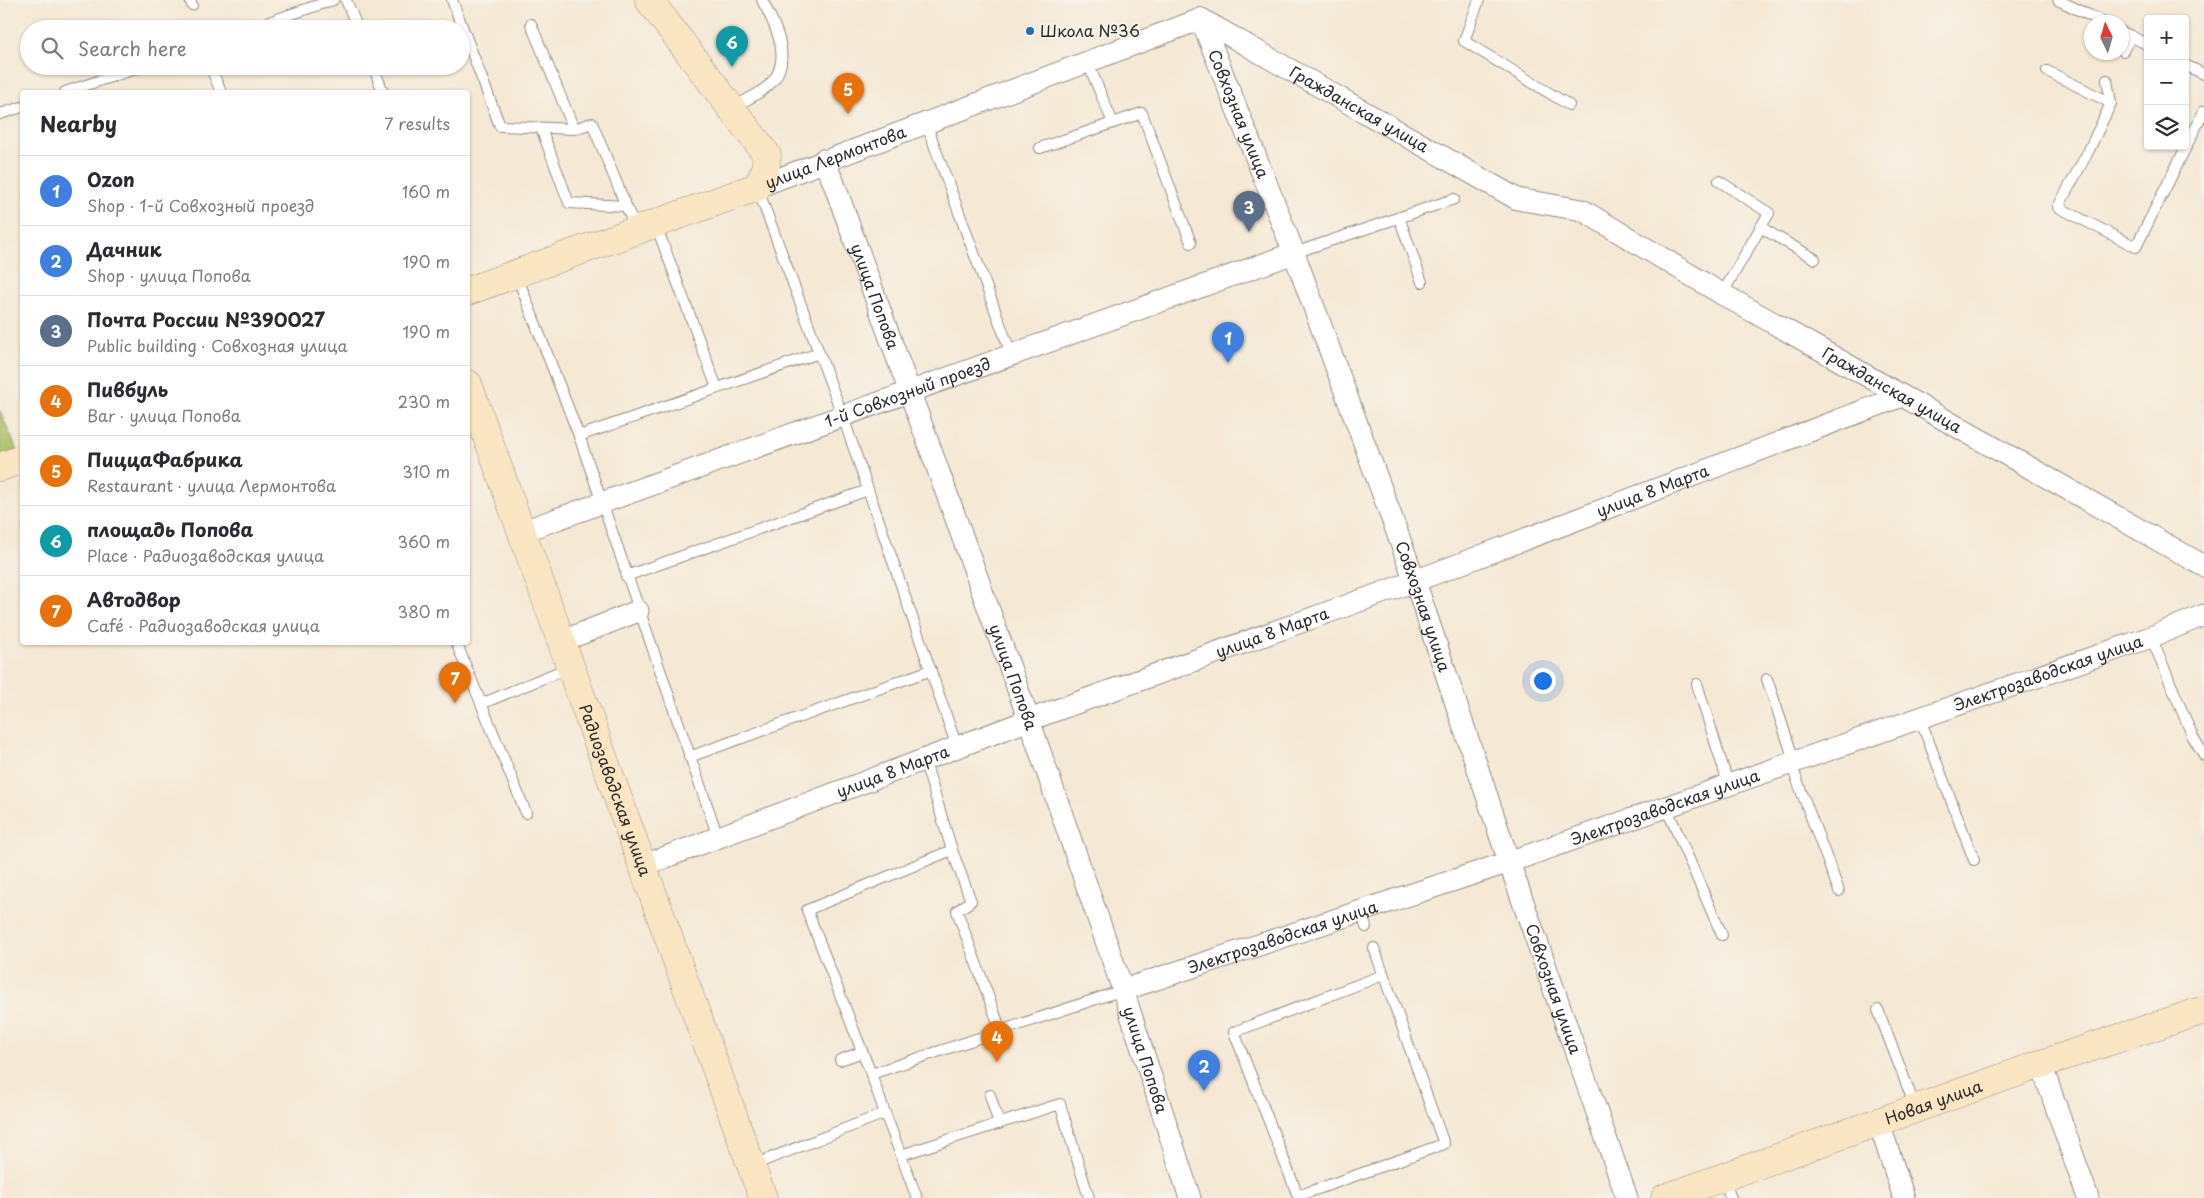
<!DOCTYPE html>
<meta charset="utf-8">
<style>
:root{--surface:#fff;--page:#f7f7f7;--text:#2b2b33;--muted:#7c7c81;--line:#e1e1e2;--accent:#1f6fb2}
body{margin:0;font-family:"Playpen Sans",sans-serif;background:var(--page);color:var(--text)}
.controls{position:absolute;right:15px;top:15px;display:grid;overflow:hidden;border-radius:5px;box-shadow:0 1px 4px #0004}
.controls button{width:45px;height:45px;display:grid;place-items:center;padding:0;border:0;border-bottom:1px solid var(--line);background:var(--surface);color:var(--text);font:25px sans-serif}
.compass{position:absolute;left:2084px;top:15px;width:45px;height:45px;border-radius:50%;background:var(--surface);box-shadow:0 1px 4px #0004;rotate:355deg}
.you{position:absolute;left:1542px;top:680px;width:18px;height:18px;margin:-12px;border:4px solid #fff;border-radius:50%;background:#1a73e8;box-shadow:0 0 0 8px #1a73e833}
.badge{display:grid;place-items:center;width:32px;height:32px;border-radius:50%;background:var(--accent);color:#fff;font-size:16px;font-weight:700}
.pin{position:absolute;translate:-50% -41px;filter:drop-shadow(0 1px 2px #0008)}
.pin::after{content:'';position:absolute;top:26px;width:18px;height:15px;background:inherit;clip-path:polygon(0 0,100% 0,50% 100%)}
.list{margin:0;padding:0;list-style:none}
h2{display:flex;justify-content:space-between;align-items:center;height:65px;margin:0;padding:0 20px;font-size:21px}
h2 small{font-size:16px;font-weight:400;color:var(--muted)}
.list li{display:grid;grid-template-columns:32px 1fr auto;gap:15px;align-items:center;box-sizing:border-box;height:70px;padding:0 20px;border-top:1px solid var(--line)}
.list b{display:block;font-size:19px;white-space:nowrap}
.list p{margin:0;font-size:16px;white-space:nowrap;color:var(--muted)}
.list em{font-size:16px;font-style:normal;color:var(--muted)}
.icon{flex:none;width:28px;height:28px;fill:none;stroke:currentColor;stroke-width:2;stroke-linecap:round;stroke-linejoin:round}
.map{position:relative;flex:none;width:2204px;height:1198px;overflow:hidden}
.search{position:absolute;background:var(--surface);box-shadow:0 1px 4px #0004;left:20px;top:20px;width:450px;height:55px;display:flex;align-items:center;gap:12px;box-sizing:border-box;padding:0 18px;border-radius:28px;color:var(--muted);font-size:19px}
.panel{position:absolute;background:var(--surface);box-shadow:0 1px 4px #0004;left:20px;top:90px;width:450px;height:555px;border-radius:5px}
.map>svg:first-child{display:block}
.green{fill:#aac166;stroke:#6a7648}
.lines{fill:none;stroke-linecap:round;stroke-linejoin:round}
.lane-casing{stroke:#908a80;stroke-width:12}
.street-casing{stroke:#908a80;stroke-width:23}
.secondary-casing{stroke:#908a80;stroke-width:29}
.lane{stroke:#fff;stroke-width:10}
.street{stroke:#fff;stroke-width:21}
.secondary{stroke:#fbe6c4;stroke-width:28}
.poi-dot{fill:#1f6fb2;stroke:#f7f3e8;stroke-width:2}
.labels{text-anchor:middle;stroke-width:4;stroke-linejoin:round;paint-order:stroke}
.poi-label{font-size:16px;fill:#2b2b2b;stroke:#f7f3e8;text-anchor:start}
.street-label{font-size:16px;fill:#2b2b2b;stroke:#f7f3e8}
</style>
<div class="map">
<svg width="2204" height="1198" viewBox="0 0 2204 1198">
<rect width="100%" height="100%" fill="#f7f3e8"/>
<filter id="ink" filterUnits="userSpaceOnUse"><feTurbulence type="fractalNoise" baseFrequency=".02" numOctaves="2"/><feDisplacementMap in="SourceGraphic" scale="10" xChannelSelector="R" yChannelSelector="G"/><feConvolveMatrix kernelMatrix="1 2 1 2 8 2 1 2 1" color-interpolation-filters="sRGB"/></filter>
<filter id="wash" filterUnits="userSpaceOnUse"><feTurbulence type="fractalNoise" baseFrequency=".0096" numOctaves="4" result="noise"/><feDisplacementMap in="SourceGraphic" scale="20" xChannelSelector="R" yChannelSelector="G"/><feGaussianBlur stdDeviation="1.12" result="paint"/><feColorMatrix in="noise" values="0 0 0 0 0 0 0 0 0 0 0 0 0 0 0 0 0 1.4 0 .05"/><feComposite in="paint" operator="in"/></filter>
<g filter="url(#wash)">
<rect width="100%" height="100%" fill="#f5e8d4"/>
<!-- green -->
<polygon class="green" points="0,411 18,453 0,460"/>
</g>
<g filter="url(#ink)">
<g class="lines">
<!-- lane casing -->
<g class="lane-casing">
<g id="lane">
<polyline points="190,0 192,5"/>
<polyline points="346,0 358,29"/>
<polyline points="452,0 500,126 574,129"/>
<polyline points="1479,0 1464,41 1569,105"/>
<polyline points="2058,0 2103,22"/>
<polyline points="531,24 574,129 592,123 636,230"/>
<polyline points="248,29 333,0"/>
<polyline points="2122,32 2131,36"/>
<polyline points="2123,51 2131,36 2148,45"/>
<polyline points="2185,65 2204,74"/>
<polyline points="210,66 221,92"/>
<polyline points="373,66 383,92"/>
<polyline points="2047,71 2111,103"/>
<polyline points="2107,80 2111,103 2088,152 2058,207 2136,247 2204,111"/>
<polyline points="65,92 144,66"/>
<path d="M732,108c13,-8 29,-14 39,-25 23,-24 3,-60 -9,-83"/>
<polyline points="0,114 22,107"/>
<polyline points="926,123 1012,356"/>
<polyline points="1113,123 1142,113 1191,243"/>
<polyline points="541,128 569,203 626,206"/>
<polyline points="1040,148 1113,123 1087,61"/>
<polyline points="1719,181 1769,213 1722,294"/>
<polyline points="757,187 843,417 957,747"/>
<polyline points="1399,217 1422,282"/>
<polyline points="656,225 717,388"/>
<polyline points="1760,227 1815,259"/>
<polyline points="1294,253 1454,199"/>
<polyline points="517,276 579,436 718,837"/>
<polyline points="579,436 819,353"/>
<polyline points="626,576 868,490"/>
<polyline points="2151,637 2193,737 2204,755"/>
<polyline points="456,642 526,813"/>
<polyline points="1767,679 1795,763"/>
<polyline points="1697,684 1729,786"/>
<polyline points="481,704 570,667"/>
<polyline points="1920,719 1974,860"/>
<polyline points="689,757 931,670"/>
<polyline points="924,759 952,850 971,901 957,911 1001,1031"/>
<polyline points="1791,764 1839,891"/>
<polyline points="1666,807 1722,935"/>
<polyline points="1361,911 1366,927"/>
<polyline points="1878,1010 1916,1109"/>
<polyline points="840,1060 862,1052"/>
<polyline points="871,1074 807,910 952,850"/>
<polyline points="990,1095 999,1124"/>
<polyline points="885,1113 917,1198"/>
<polyline points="901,1155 1060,1104 1089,1198"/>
<polyline points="753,1165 885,1113 871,1074 1123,990"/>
<polyline points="1723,1178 1731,1198"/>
<polyline points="1298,1196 1234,1032 1383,975"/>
<polyline points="1299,1198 1298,1196 1444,1144 1374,948"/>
</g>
</g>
<!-- street casing -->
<g class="street-casing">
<g id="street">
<path id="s1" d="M1201,19l93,234 121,328 94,281 118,336"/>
<path id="s2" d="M1201,19l316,180 65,11 140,84 482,272"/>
<path id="s3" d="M823,160l10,21 196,539 94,270 67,208"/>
<path id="s4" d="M757,187l444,-168"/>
<path id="s5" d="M521,532l773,-279"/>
<polyline points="560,642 638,611"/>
<path id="s6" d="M642,866l387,-146 386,-139 487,-185"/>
<path id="s7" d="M1123,990l386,-128 642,-225 53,-22"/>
<polyline points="2041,1064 2088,1198"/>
<polyline points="1879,1123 1904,1198"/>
</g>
</g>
<!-- secondary casing -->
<g class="secondary-casing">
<g id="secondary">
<polyline points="468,291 757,187 765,171 767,155 649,0"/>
<path id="s8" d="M468,384l295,814"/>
<polyline points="0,467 22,459"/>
<path id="s9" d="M1665,1198l376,-134 163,-54"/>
</g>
</g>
<!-- lane -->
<use href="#lane" class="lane"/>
<!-- street -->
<use href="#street" class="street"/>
<!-- secondary -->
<use href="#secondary" class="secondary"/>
</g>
</g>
<!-- markers -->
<circle class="poi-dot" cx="1030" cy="31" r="5"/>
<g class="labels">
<!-- poi labels -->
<g class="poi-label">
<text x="1040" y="37">Школа №36</text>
</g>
<!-- street labels -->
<g class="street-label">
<text dy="6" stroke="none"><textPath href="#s2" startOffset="182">Гражданская улица</textPath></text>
<text dy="6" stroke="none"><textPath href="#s1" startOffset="102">Совхозная улица</textPath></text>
<text dy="6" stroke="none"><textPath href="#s4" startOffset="84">улица Лермонтова</textPath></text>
<text dy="6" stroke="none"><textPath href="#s3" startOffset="146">улица Попова</textPath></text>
<text dy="6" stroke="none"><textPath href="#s2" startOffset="788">Гражданская улица</textPath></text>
<text dy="6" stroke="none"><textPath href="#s5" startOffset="411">1-й Совхозный проезд</textPath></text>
<text dy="6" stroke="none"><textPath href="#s6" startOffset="1078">улица 8 Марта</textPath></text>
<text dy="6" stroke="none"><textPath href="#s1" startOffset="628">Совхозная улица</textPath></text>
<text dy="6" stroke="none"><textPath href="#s6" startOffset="672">улица 8 Марта</textPath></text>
<text dy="6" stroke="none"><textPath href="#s7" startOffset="978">Электрозаводская улица</textPath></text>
<text dy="6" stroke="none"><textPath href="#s3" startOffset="551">улица Попова</textPath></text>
<text dy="6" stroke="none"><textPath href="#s6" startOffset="268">улица 8 Марта</textPath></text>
<text dy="6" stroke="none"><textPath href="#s8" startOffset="432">Радиозаводская улица</textPath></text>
<text dy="6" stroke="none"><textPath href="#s7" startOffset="572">Электрозаводская улица</textPath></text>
<text dy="6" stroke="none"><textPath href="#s7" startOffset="168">Электрозаводская улица</textPath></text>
<text dy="6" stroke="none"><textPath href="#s1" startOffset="1032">Совхозная улица</textPath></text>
<text dy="6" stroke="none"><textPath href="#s3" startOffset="956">улица Попова</textPath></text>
<text dy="6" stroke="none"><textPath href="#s9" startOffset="285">Новая улица</textPath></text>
</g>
</g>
</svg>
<div class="controls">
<button>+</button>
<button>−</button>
<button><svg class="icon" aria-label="layers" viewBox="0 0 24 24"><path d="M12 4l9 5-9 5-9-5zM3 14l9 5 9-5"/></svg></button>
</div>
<svg class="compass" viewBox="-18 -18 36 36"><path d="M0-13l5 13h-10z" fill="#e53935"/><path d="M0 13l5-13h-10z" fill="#7c7c81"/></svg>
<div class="you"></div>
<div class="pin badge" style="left:1228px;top:363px;background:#3f7fe0">1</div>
<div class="pin badge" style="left:1204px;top:1091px;background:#3f7fe0">2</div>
<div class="pin badge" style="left:1249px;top:232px;background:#5c6f8a">3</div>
<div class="pin badge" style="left:997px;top:1062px;background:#e8710a">4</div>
<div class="pin badge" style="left:848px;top:114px;background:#e8710a">5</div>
<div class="pin badge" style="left:732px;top:67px;background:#0f9aa8">6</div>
<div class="pin badge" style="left:455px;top:703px;background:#e8710a">7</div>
<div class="search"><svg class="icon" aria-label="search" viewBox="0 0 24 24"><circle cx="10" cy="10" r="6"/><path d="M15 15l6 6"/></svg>Search here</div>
<section class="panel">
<h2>Nearby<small>7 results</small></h2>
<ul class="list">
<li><span class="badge" style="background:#3f7fe0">1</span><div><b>Ozon</b><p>Shop · 1-й Совхозный проезд</p></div><em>160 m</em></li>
<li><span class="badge" style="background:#3f7fe0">2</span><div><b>Дачник</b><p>Shop · улица Попова</p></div><em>190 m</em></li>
<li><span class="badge" style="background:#5c6f8a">3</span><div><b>Почта России №390027</b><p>Public building · Совхозная улица</p></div><em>190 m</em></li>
<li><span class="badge" style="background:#e8710a">4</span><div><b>Пивбуль</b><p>Bar · улица Попова</p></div><em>230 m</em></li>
<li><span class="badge" style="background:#e8710a">5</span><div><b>ПиццаФабрика</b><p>Restaurant · улица Лермонтова</p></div><em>310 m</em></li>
<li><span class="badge" style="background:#0f9aa8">6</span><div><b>площадь Попова</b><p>Place · Радиозаводская улица</p></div><em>360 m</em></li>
<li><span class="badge" style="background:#e8710a">7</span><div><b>Автодвор</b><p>Café · Радиозаводская улица</p></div><em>380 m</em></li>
</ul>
</section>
</div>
